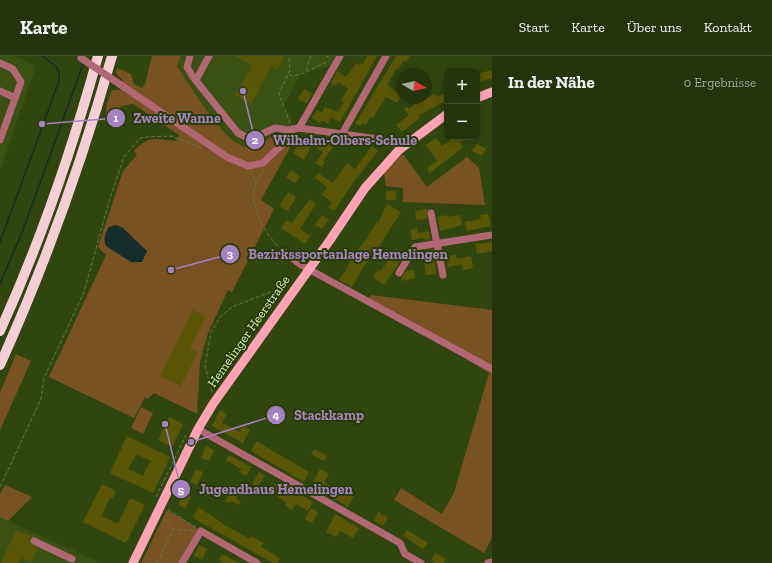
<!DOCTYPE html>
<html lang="de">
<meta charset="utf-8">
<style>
:root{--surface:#25340b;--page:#2d3c14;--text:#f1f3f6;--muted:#a3aa9d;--line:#424f2c}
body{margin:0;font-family:"Zilla Slab",serif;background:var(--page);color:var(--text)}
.controls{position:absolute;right:12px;top:12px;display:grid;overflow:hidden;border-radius:8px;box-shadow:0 2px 6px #0003}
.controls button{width:36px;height:36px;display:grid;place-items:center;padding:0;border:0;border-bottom:1px solid var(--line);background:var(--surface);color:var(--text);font:20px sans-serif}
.compass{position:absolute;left:396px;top:12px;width:36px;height:36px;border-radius:50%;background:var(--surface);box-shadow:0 2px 6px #0003;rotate:99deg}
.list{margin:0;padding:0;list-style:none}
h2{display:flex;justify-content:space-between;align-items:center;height:52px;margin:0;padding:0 16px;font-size:17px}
h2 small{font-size:13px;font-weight:400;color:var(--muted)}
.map{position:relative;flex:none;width:492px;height:507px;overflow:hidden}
header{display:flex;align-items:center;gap:24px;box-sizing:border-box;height:56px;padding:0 20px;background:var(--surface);border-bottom:1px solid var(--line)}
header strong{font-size:19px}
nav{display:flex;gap:22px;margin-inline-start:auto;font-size:14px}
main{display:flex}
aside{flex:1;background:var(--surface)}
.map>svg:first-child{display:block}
.built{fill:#3a5113}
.green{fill:#795224}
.water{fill:#152d2b}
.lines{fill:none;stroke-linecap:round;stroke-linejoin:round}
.stream{stroke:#152d2b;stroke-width:1.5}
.building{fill:#595706;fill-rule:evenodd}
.path{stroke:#657847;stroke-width:1;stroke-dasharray:4 2;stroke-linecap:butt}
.minor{stroke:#b26775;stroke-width:7}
.major{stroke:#fea3b3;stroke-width:9}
.highway{stroke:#f5cfd5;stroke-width:10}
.minor-bridge{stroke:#b26775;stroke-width:7}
.labels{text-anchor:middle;stroke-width:4;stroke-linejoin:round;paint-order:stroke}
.street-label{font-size:13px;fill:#d8e9c4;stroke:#273c01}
.leader{fill:none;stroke:#a581c1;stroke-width:1.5}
.callout-dot{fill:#a581c1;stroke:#273c01;stroke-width:1.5}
.mark-label{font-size:12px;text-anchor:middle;font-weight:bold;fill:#fff}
.callout-label{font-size:14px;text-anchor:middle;font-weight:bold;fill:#a581c1;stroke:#273c01;stroke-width:4;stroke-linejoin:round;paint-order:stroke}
</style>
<header>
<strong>Karte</strong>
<nav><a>Start</a><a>Karte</a><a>Über uns</a><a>Kontakt</a></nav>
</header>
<main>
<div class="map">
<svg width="492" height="507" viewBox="0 0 492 507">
<rect width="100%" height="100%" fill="#31460f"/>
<!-- built -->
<g class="built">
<polygon points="0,0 14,0 36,10 0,115"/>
<polygon points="181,0 337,0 332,9 301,17 282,53 293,63 283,81 274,76 272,80 257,90 247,92 236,87 212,62 177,10"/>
<polygon points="0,461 8,465 101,507 0,507"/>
</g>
<!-- green -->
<g class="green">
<path d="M152,0h29l-4,10c14,20 46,76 69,81 10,2 23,-7 28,-15l19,10 -32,58 13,9 -42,83 -4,-2 -20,43 -8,28 -3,53 -43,-21 -6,6 -3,-2 -11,21 -85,-41 57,-122 -8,-8 25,-76 14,-16 -3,-4c15,-16 21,-12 42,-10l3,-6 -46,-31 -12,2 -6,19 -10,-4 2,-18 5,-13h9l2,-9 -7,-8 1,-5 14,6 3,10 8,4 3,-4z"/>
<polygon points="403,98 427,131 467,101 479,112 485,149 403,146 403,132 386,130 384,116"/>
<polygon points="371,239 492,254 492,482 484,497 394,444 401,432 442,458 454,437 489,317 368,243"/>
<polygon points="16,298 31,305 0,374 0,337"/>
<polygon points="141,351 153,357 143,378 131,372"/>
<polygon points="5,429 32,441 8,465 0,461 0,438"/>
<polygon points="167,454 202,475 184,507 141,507"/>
</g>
<!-- water -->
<path class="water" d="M116,169l7,3 24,23 -5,11h-11l-25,-16c-3,-6 -1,-14 3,-19z"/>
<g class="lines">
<!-- stream -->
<g class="stream">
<path d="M0,186l59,-161c2,-15 -6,-16 -17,-25"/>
<polyline points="0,228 23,174 83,8"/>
</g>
</g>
<!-- building -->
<g class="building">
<polygon points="235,0 285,0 277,14 271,11 251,48 235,39 252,10"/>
<polygon points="367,0 377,0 340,66 331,61 328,68 322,64 320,67 312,62 317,54 322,57 325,51 338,56 344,46 341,44 348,33 338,26 336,30 331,27 337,15 346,21 356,7 360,9 361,7 363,8"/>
<polygon points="396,0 410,0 406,6 403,5 398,14 396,13 387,29 402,39 397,47 386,41 373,62 370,61 366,69 363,67 361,70 355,68"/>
<polygon points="492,14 492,22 477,27 477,18"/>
<polygon points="304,33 312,38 307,47 298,44"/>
<polygon points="447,36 447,44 418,60 420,62 402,76 396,69 409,59 404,53 408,51 409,53 417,46 435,38 437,41"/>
<polygon points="455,81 467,81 460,87 463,91 430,117 427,112 437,105 426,89 436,82 442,90"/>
<polygon points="308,82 314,86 304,104 293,97 298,88 302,90"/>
<polygon points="322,84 333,91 323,105 325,106 322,111 315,107 323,96 317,92"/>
<polygon points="476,88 486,92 482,100 472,95"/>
<polygon points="372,90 378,95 355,124 334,155 328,151 332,146 322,139 327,131 315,122 318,117 333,127 347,107 355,113"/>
<polygon points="291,114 300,121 295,127 286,121"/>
<rect x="386" y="135" width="10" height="9"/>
<polygon points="288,136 296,141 288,155 279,150"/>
<polygon points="310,143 316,148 300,173 310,180 305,188 281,172 286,164 292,167"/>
<polygon points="387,148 401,156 374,198 364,210 352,231 339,224 344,216 345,217 351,203 353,204 360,190 361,191 377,166 378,167"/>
<polygon points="427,153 427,163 416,164 415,155"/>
<polygon points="488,158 491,170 467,175 465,166 481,163 480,159"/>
<polygon points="322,159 329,164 322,173 315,169"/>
<polygon points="447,159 447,161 460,159 462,169 440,175 437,161"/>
<polygon points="417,172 418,177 429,175 431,183 425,184 424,182 412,184 410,174"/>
<polygon points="492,186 492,195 477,198 475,188"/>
<polygon points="397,192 398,199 404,200 384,229 373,221 378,214 380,216"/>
<polygon points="433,193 436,218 426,219 423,197 425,197 425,195"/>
<polygon points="456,199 457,203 471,200 473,212 463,214 462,208 448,211 447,200"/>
<polygon points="414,214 415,222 402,225 401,221 406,215"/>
<polygon points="193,254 206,261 190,292 198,296 181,330 160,320"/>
<polygon points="220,354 227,358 222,367 240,376 243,370 250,374 243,387 212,370"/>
<polygon points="169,361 183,368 172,391 158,384"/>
<path d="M127,380l43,21 -17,36 -43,-20zM136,398l15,7 -8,15 -15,-7z"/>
<polygon points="256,385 309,416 304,426 251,395"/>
<polygon points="206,390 214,394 209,405 201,402"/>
<polygon points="314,393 327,400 324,405 311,398"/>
<polygon points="229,399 251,411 246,420 239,416 241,413 226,404"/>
<polygon points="196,413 203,416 197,429 190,426"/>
<polygon points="320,413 329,418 324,426 341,435 342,433 354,440 348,451 311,430"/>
<polygon points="259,416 265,419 258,431 252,428"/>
<polygon points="277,425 313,446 308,455 296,448 292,454 285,449 286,446 270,436"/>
<polygon points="102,428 116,435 113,443 110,441 102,460 118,468 130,442 145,449 126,487 83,466"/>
<polygon points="237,428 243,431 236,443 241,445 239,449 231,445 229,447 225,445 233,432 234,433"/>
<polygon points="184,436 191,440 186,452 178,449"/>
<polygon points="198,451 224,468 224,469 250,483 251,480 264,487 261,491 280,502 278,507 273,507 193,462"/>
<polygon points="311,452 318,456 312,467 305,463"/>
<polygon points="378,456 388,462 383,470 374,465"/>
<polygon points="335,458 359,472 353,482 340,475 336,481 326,476"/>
<polygon points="16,474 31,480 29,485 30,487 38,492 31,507 21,502 19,507 1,507"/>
<polygon points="407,474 428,487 423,493 403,480"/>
<polygon points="199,489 207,493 202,504 194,500"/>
<polygon points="435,497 446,503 444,507 436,507 431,505"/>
<polygon points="222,498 239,507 223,507 219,504"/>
</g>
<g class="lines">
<!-- path -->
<g class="path">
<polyline points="326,0 331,3"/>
<polyline points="289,2 290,14 279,38 290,67"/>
<polyline points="306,15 311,0"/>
<path d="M289,19c13,3 28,-10 40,-14"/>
<path d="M251,115l5,12c-8,21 8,50 23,64"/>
<polyline points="256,126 264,114"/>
<polyline points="212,332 220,309"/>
<polyline points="212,336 205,310 211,276 221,260 232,251 288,229"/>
<polyline points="0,431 41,343 44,322 84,236 110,142 124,101 140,82 148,81 171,80 202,92"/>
<polyline points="156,441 186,379"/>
<polyline points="168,453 195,471"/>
<polyline points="164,463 173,473 194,475"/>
<polyline points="157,507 173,473"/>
</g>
<!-- minor -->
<g class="minor">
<polyline points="190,0 187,11 193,21 238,77 246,81 255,81 275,72 288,74 299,72 407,87"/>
<polyline points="0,7 13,13 21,26 0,84"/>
<polyline points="196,24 209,0"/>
<polyline points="121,29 227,101 248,110 263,107 288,83 293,73"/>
<polyline points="0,35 15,42"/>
<polyline points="299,72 340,0"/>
<polyline points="342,78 386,0"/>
<polyline points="431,157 443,219"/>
<polyline points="282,202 284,196 301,209 492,313"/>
<polyline points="399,217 415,191 492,179"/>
<polyline points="198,373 400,487 405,498 421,507"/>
<polyline points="34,485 72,503"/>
<polyline points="182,507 201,475 257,507"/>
<polyline points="488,507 492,506"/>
</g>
<!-- major -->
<g class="major">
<polyline points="477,42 492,36"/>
<polyline points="133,507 198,373 213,348 330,184 365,132 399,94 447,58"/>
</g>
<!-- highway -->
<g class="highway">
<path d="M0,275c40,-88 72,-181 98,-275"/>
<path d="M0,309c45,-100 82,-203 112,-309"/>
</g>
<!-- minor-bridge -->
<polyline class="minor-bridge" points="81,2 121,29"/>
</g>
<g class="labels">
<!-- street labels -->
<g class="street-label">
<text transform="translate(248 275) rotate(-55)" y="5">Hemelinger Heerstraße</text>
</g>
</g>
<!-- callouts -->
<path class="leader" d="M42 68L116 62M243 35L255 84M171 214L230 198M191 386L276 359M165 368L181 433"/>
<g class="callout-dot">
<circle cx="42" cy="68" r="4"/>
<circle cx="243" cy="35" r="4"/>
<circle cx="171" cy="214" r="4"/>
<circle cx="191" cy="386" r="4"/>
<circle cx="165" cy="368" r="4"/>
<circle cx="116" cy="62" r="10"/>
<circle cx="255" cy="84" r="10"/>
<circle cx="230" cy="198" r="10"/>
<circle cx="276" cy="359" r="10"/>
<circle cx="181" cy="433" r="10"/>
</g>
<g class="mark-label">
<text x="116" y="66">1</text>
<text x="255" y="88">2</text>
<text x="230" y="202">3</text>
<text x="276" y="363">4</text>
<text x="181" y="438">5</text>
</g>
<g class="callout-label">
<text x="177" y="67">Zweite Wanne</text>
<text x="345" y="89">Wilhelm-Olbers-Schule</text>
<text x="348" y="203">Bezirkssportanlage Hemelingen</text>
<text x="329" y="364">Stackkamp</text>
<text x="276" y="438">Jugendhaus Hemelingen</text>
</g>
</svg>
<div class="controls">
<button>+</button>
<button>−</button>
</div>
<svg class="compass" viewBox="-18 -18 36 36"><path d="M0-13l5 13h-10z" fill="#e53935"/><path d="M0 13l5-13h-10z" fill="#a3aa9d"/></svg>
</div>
<aside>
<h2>In der Nähe<small>0 Ergebnisse</small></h2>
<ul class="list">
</ul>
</aside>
</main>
